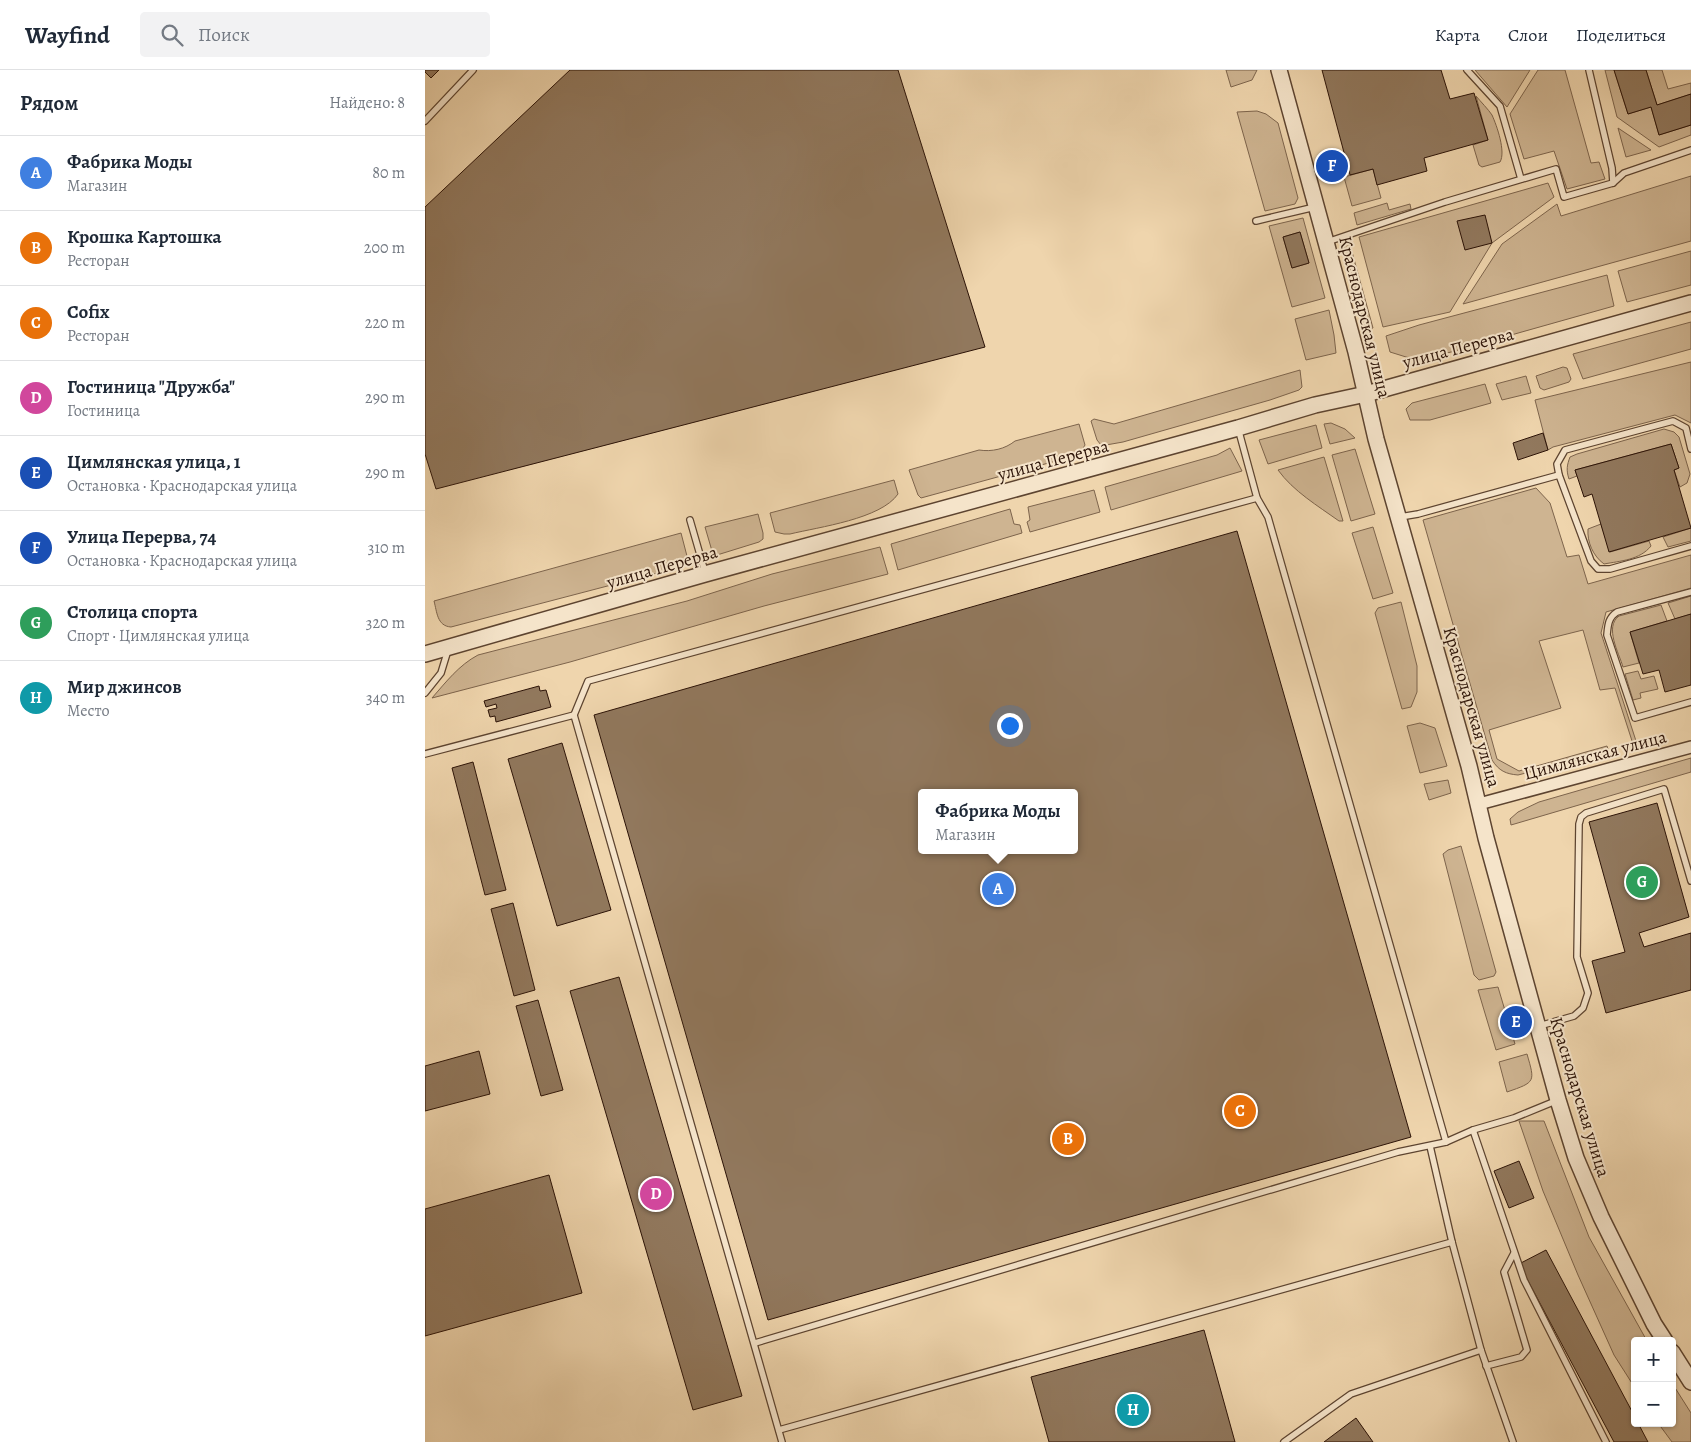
<!DOCTYPE html>
<html lang="ru">
<meta charset="utf-8">
<style>
:root{--surface:#fff;--page:#f2f2f3;--text:#1f2937;--muted:#747a83;--line:#e0e1e3;--accent:#1a73e8}
body{margin:0;font-family:Alegreya,serif;background:var(--page);color:var(--text)}
.controls{position:absolute;right:15px;bottom:15px;display:grid;overflow:hidden;border-radius:5px;box-shadow:0 1px 4px #0004}
.controls button{width:45px;height:45px;display:grid;place-items:center;padding:0;border:0;border-bottom:1px solid var(--line);background:var(--surface);color:var(--text);font:25px sans-serif}
.you{position:absolute;left:584px;top:655px;width:18px;height:18px;margin:-12px;border:4px solid #fff;border-radius:50%;background:#1a73e8;box-shadow:0 0 0 8px #1a73e833}
.badge{display:grid;place-items:center;width:32px;height:32px;border-radius:50%;background:var(--accent);color:#fff;font-size:16px;font-weight:700}
.pin{position:absolute;translate:-50% -50%;border:2px solid #fff;box-shadow:0 1px 5px #0006}
.popup{position:absolute;left:493px;top:719px;width:160px;height:65px;box-sizing:border-box;display:grid;place-content:center;border-radius:5px;background:var(--surface);filter:drop-shadow(0 1px 4px #0005);font-size:16px;white-space:nowrap;color:var(--muted)}
.popup b{font-size:19px;color:var(--text)}
.popup::after{content:'';position:absolute;left:50%;top:100%;margin-left:-10px;border:10px solid transparent;border-top-color:var(--surface)}
.list{margin:0;padding:0;list-style:none}
h2{display:flex;justify-content:space-between;align-items:center;height:65px;margin:0;padding:0 20px;font-size:21px}
h2 small{font-size:16px;font-weight:400;color:var(--muted)}
.list li{display:grid;grid-template-columns:32px 1fr auto;gap:15px;align-items:center;box-sizing:border-box;height:75px;padding:0 20px;border-top:1px solid var(--line)}
.list b{display:block;font-size:19px;white-space:nowrap}
.list p{margin:0;font-size:16px;white-space:nowrap;color:var(--muted)}
.list em{font-size:16px;font-style:normal;color:var(--muted)}
.icon{flex:none;width:28px;height:28px;fill:none;stroke:currentColor;stroke-width:2;stroke-linecap:round;stroke-linejoin:round}
.map{position:relative;flex:none;width:1266px;height:1372px;overflow:hidden}
header{display:flex;align-items:center;gap:30px;box-sizing:border-box;height:70px;padding:0 25px;background:var(--surface);border-bottom:1px solid var(--line)}
header strong{font-size:24px}
nav{display:flex;gap:28px;margin-inline-start:auto;font-size:18px}
.search{width:350px;height:45px;background:var(--page);display:flex;align-items:center;gap:12px;box-sizing:border-box;padding:0 18px;border-radius:5px;color:var(--muted);font-size:19px}
main{display:flex}
aside{flex:1;background:var(--surface)}
.map>svg:first-child{display:block}
.green{fill:#ceb491;stroke:#7d644c;fill-rule:evenodd}
.building{fill:#91785d;stroke:#2c1307;fill-rule:evenodd}
.lines{fill:none;stroke-linecap:round;stroke-linejoin:round}
.service-casing{stroke:#5d4430;stroke-width:8}
.minor-casing{stroke:#5d4430;stroke-width:14}
.tertiary-casing{stroke:#5d4430;stroke-width:18}
.service{stroke:#f5e4ca;stroke-width:5.5}
.minor{stroke:#f5e4ca;stroke-width:11}
.tertiary{stroke:#f5e4ca;stroke-width:15}
.labels{text-anchor:middle;stroke-width:4;stroke-linejoin:round;paint-order:stroke}
.street-label{font-size:18px;fill:#2c1307;stroke:#f5e4ca}
</style>
<header>
<strong>Wayfind</strong>
<div class="search"><svg class="icon" aria-label="search" viewBox="0 0 24 24"><circle cx="10" cy="10" r="6"/><path d="M15 15l6 6"/></svg>Поиск</div>
<nav><a>Карта</a><a>Слои</a><a>Поделиться</a></nav>
</header>
<main>
<aside>
<h2>Рядом<small>Найдено: 8</small></h2>
<ul class="list">
<li><span class="badge" style="background:#3f7fe0">A</span><div><b>Фабрика Моды</b><p>Магазин</p></div><em>80 m</em></li>
<li><span class="badge" style="background:#e8710a">B</span><div><b>Крошка Картошка</b><p>Ресторан</p></div><em>200 m</em></li>
<li><span class="badge" style="background:#e8710a">C</span><div><b>Cofix</b><p>Ресторан</p></div><em>220 m</em></li>
<li><span class="badge" style="background:#d1479c">D</span><div><b>Гостиница &quot;Дружба&quot;</b><p>Гостиница</p></div><em>290 m</em></li>
<li><span class="badge" style="background:#1a4fb4">E</span><div><b>Цимлянская улица, 1</b><p>Остановка · Краснодарская улица</p></div><em>290 m</em></li>
<li><span class="badge" style="background:#1a4fb4">F</span><div><b>Улица Перерва, 74</b><p>Остановка · Краснодарская улица</p></div><em>310 m</em></li>
<li><span class="badge" style="background:#2e9e5b">G</span><div><b>Столица спорта</b><p>Спорт · Цимлянская улица</p></div><em>320 m</em></li>
<li><span class="badge" style="background:#0f9aa8">H</span><div><b>Мир джинсов</b><p>Место</p></div><em>340 m</em></li>
</ul>
</aside>
<div class="map">
<svg width="1266" height="1372" viewBox="0 0 1266 1372">
<rect width="100%" height="100%" fill="#efd5ad"/>
<filter id="stains"><feTurbulence type="fractalNoise" baseFrequency=".004" numOctaves="4"/><feColorMatrix values="0 0 0 0 .2 0 0 0 0 .09 0 0 0 0 .02 0 0 0 .5 -.17"/></filter>
<radialGradient id="worn" r=".72"><stop offset=".6" stop-color="#630" stop-opacity="0"/><stop offset="1" stop-color="#630" stop-opacity=".3"/></radialGradient>
<!-- green -->
<g class="green">
<polygon points="801,0 832,0 827,10 806,17"/>
<polygon points="1050,0 1105,0 1082,37"/>
<polygon points="1113,0 1140,0 1166,93 1174,92 1180,109 1142,119 1129,81 1099,89 1085,44"/>
<polygon points="1180,0 1189,0 1203,44 1226,37 1234,65 1266,55 1266,65 1234,77 1192,47"/>
<polygon points="1221,0 1237,0 1243,19 1266,13 1266,24 1232,35"/>
<path d="M1051,26c5,6 12,13 16,19 5,11 14,37 8,47l-18,5 -3,-2 -6,-20 15,-5z"/>
<polygon points="832,41 841,44 853,53 873,128 870,134 840,141 812,42"/>
<polygon points="1193,58 1226,80 1201,87"/>
<polygon points="948,99 956,128 927,136 919,107"/>
<polygon points="1266,106 1266,171 1038,234 1077,174 1132,134 1136,146"/>
<polygon points="1123,113 1129,127 1067,173 1025,242 958,257 934,167"/>
<polygon points="962,133 964,140 985,134 986,139 932,155 929,143"/>
<path d="M878,148l22,80 -33,9 -23,-81zM875,162l9,31 -17,5 -9,-31z"/>
<polygon points="924,171 948,258 941,259 919,177 921,173"/>
<polygon points="1266,181 1266,215 1202,232 1193,201"/>
<polygon points="1182,205 1189,236 994,291 965,282 961,266 994,255"/>
<polygon points="904,240 909,265 911,283 881,290 870,249"/>
<polygon points="1266,252 1266,279 1158,309 1148,284"/>
<polygon points="1266,292 1266,353 1250,345 1128,377 1123,380 1110,330"/>
<polygon points="1138,297 1142,298 1146,309 1144,312 1119,320 1115,318 1111,306"/>
<polygon points="875,300 877,317 874,320 845,330 698,372 681,375 676,375 672,370 666,351 669,349 689,354"/>
<polygon points="1101,306 1106,323 1077,330 1071,314"/>
<polygon points="1060,314 1066,333 1005,350 985,350 981,339 987,333"/>
<polygon points="906,353 920,359 930,368 905,374 899,354"/>
<path d="M654,354l6,21 -3,5 -8,6 -153,42 -3,-3 -9,-25 70,-20c13,2 26,-1 36,-9z"/>
<polygon points="891,355 897,378 843,394 834,370"/>
<path d="M1239,359l10,3 5,5 11,37 -3,9 -7,4 -6,-17 5,-2 -8,-24 -96,26 2,6 -8,3c-3,-9 -2,-14 1,-22l7,-3z"/>
<polygon points="805,378 817,401 686,440 680,417 792,385"/>
<polygon points="930,379 950,444 926,451 907,385"/>
<path d="M899,387l19,64h-4c-21,-15 -46,-30 -61,-51z"/>
<path d="M469,410l4,14c-17,25 -79,33 -108,40h-6l-9,-2 -5,-19z"/>
<path d="M1111,418l14,15 17,54 12,-2 9,29 103,-29v33l-85,24 -5,21 36,111h-4l-18,-56 -15,2 -17,-60 -44,11 22,67 -72,22 8,29 22,12 88,-25 2,6 -91,23c-12,-1 -19,-4 -26,-15l-69,-240z"/>
<polygon points="669,420 675,442 605,462 602,452 605,450 603,437"/>
<polygon points="585,439 589,454 595,455 597,463 473,500 466,474"/>
<polygon points="333,444 338,463 338,469 334,472 292,485 287,481 280,457"/>
<path d="M1176,454l9,28 39,-11 2,5c-11,14 -31,15 -47,18 -11,-8 -17,-22 -16,-35z"/>
<polygon points="948,457 968,523 948,529 927,463"/>
<polygon points="1266,458 1266,471 1243,477 1238,467"/>
<path d="M256,463l7,27 -3,5 -5,2 -229,60c-14,-1 -14,-15 -17,-26z"/>
<path d="M455,477l8,27 -124,32 -194,56 -138,36c14,-16 27,-33 46,-43l209,-54 85,-27z"/>
<polygon points="1266,526 1266,544 1250,549 1243,533"/>
<polygon points="976,532 992,596 992,622 986,637 977,639 950,543 953,538"/>
<path d="M1236,535l6,16 -37,11 9,31 -16,4c-4,-14 -19,-40 -4,-51z"/>
<polygon points="1213,601 1216,609 1229,606 1233,619 1215,623 1216,628 1208,630 1200,604"/>
<polygon points="995,653 1010,658 1022,696 995,703 982,656"/>
<polygon points="1266,688 1266,702 1086,755 1085,749 1093,742 1114,732"/>
<polygon points="1023,710 1026,723 1004,730 999,714"/>
<polygon points="1036,776 1071,902 1069,906 1054,910 1049,905 1018,784 1023,780"/>
<polygon points="1073,917 1090,974 1071,980 1053,920"/>
<path d="M1102,984c8,28 9,28 -20,38l-8,-30z"/>
<polygon points="1119,1051 1164,1167 1222,1271 1210,1271 1210,1318 1189,1285 1153,1205 1118,1121 1094,1051"/>
<polygon points="1247,1313 1266,1343 1266,1372 1247,1372 1233,1353 1247,1353"/>
</g>
<!-- building -->
<g class="building">
<polygon points="0,0 14,0 6,8 0,2"/>
<polygon points="145,0 473,0 560,277 11,419 0,384 0,137"/>
<polygon points="897,0 1016,0 1025,29 1049,23 1063,70 999,88 1002,101 952,115 948,99 925,105"/>
<polygon points="1189,0 1221,0 1232,35 1266,24 1266,55 1234,65 1226,37 1203,44"/>
<polygon points="1060,145 1067,173 1040,180 1032,151"/>
<polygon points="875,162 884,193 867,198 858,167"/>
<polygon points="1118,363 1123,380 1093,390 1088,373"/>
<polygon points="1246,374 1254,398 1249,400 1266,458 1184,482 1167,424 1159,427 1150,400"/>
<path d="M812,461l174,606 -643,183 -174,-605zM497,723h152v57h-152z"/>
<polygon points="1266,544 1266,615 1240,622 1234,600 1218,604 1205,562"/>
<polygon points="114,616 115,621 121,620 126,637 71,652 70,646 65,647 63,640 72,638 71,634 61,637 59,631"/>
<polygon points="137,673 186,840 132,856 83,689"/>
<polygon points="48,692 81,820 60,825 27,698"/>
<polygon points="1232,733 1264,847 1214,863 1219,877 1266,863 1266,920 1181,943 1167,891 1200,882 1164,752"/>
<polygon points="88,833 110,920 89,926 66,839"/>
<polygon points="194,907 317,1326 268,1340 145,921"/>
<polygon points="113,930 138,1020 116,1026 91,936"/>
<polygon points="54,981 65,1024 0,1041 0,996"/>
<polygon points="1094,1091 1109,1128 1084,1138 1069,1101"/>
<polygon points="124,1105 157,1223 0,1266 0,1139"/>
<polygon points="1121,1180 1210,1347 1210,1353 1213,1353 1223,1372 1189,1372 1094,1194"/>
<polygon points="779,1260 810,1372 624,1372 606,1307"/>
<polygon points="931,1348 948,1372 899,1372"/>
</g>
<g class="lines">
<!-- service casing -->
<g class="service-casing">
<g id="service">
<polyline points="1042,0 1075,36 1096,109"/>
<polyline points="0,51 48,0"/>
<polyline points="1188,113 1199,103 1266,80"/>
<polyline points="831,151 890,137"/>
<polyline points="902,172 1020,132 1131,99 1139,127 1188,113 1187,98 1164,0"/>
<polyline points="813,358 832,428 843,447 1021,1072"/>
<polyline points="1266,379 1261,358 1248,351 1140,380 1132,394 1134,405 1166,491 1173,499 1185,499 1266,476"/>
<polyline points="975,447 993,444 1134,405"/>
<polyline points="265,450 280,502"/>
<path d="M1266,522l-74,20c-9,6 -9,13 -10,23l28,83 56,-16"/>
<polyline points="0,623 16,603 23,580"/>
<polyline points="149,645 163,611 832,428"/>
<polyline points="0,684 149,645 357,1372"/>
<polyline points="1114,956 1149,946 1158,938 1163,923 1152,887 1154,754 1156,747 1161,743 1239,719 1266,811"/>
<polyline points="1048,1060 1099,1210 1181,1372"/>
<polyline points="1005,1076 1027,1172 1056,1280 1088,1372"/>
<polyline points="330,1273 973,1082 1021,1072 1048,1060 1089,1048 1133,1030"/>
<polyline points="1061,1296 1096,1287 1102,1280 1079,1202 1089,1183"/>
<polyline points="354,1360 1027,1172"/>
<polyline points="859,1372 926,1324 1056,1280"/>
</g>
</g>
<!-- minor casing -->
<g class="minor-casing">
<polyline id="minor" points="1054,734 1266,677"/>
</g>
<!-- tertiary casing -->
<g class="tertiary-casing">
<g id="tertiary">
<polyline points="854,0 931,282 951,369 1044,696 1061,768 1133,1030 1151,1088 1176,1147 1229,1254 1240,1271"/>
<polyline points="0,584 280,504 813,358 890,335 941,324 1266,233"/>
<polyline points="1247,1282 1266,1312"/>
</g>
</g>
<!-- service -->
<use href="#service" class="service"/>
<!-- minor -->
<use href="#minor" class="minor"/>
<!-- tertiary -->
<use href="#tertiary" class="tertiary"/>
</g>
<g class="labels">
<!-- street labels -->
<g class="street-label">
<text transform="translate(940 247) rotate(76)" y="6">Краснодарская улица</text>
<text transform="translate(1033 278) rotate(-15)" y="6">улица Перерва</text>
<text transform="translate(628 390) rotate(-15)" y="6">улица Перерва</text>
<text transform="translate(237 497) rotate(-16)" y="6">улица Перерва</text>
<text transform="translate(1047 637) rotate(74)" y="6">Краснодарская улица</text>
<text transform="translate(1170 685) rotate(-15)" y="6">Цимлянская улица</text>
<text transform="translate(1155 1027) rotate(73)" y="6">Краснодарская улица</text>
</g>
</g>
<rect width="100%" height="100%" filter="url(#stains)"/>
<rect width="100%" height="100%" fill="url(#worn)"/>
</svg>
<div class="controls">
<button>+</button>
<button>−</button>
</div>
<div class="you"></div>
<div class="pin badge" style="left:573px;top:819px;background:#3f7fe0">A</div>
<div class="popup"><b>Фабрика Моды</b>Магазин</div>
<div class="pin badge" style="left:643px;top:1069px;background:#e8710a">B</div>
<div class="pin badge" style="left:815px;top:1041px;background:#e8710a">C</div>
<div class="pin badge" style="left:231px;top:1124px;background:#d1479c">D</div>
<div class="pin badge" style="left:1091px;top:952px;background:#1a4fb4">E</div>
<div class="pin badge" style="left:907px;top:96px;background:#1a4fb4">F</div>
<div class="pin badge" style="left:1217px;top:812px;background:#2e9e5b">G</div>
<div class="pin badge" style="left:708px;top:1340px;background:#0f9aa8">H</div>
</div>
</main>
